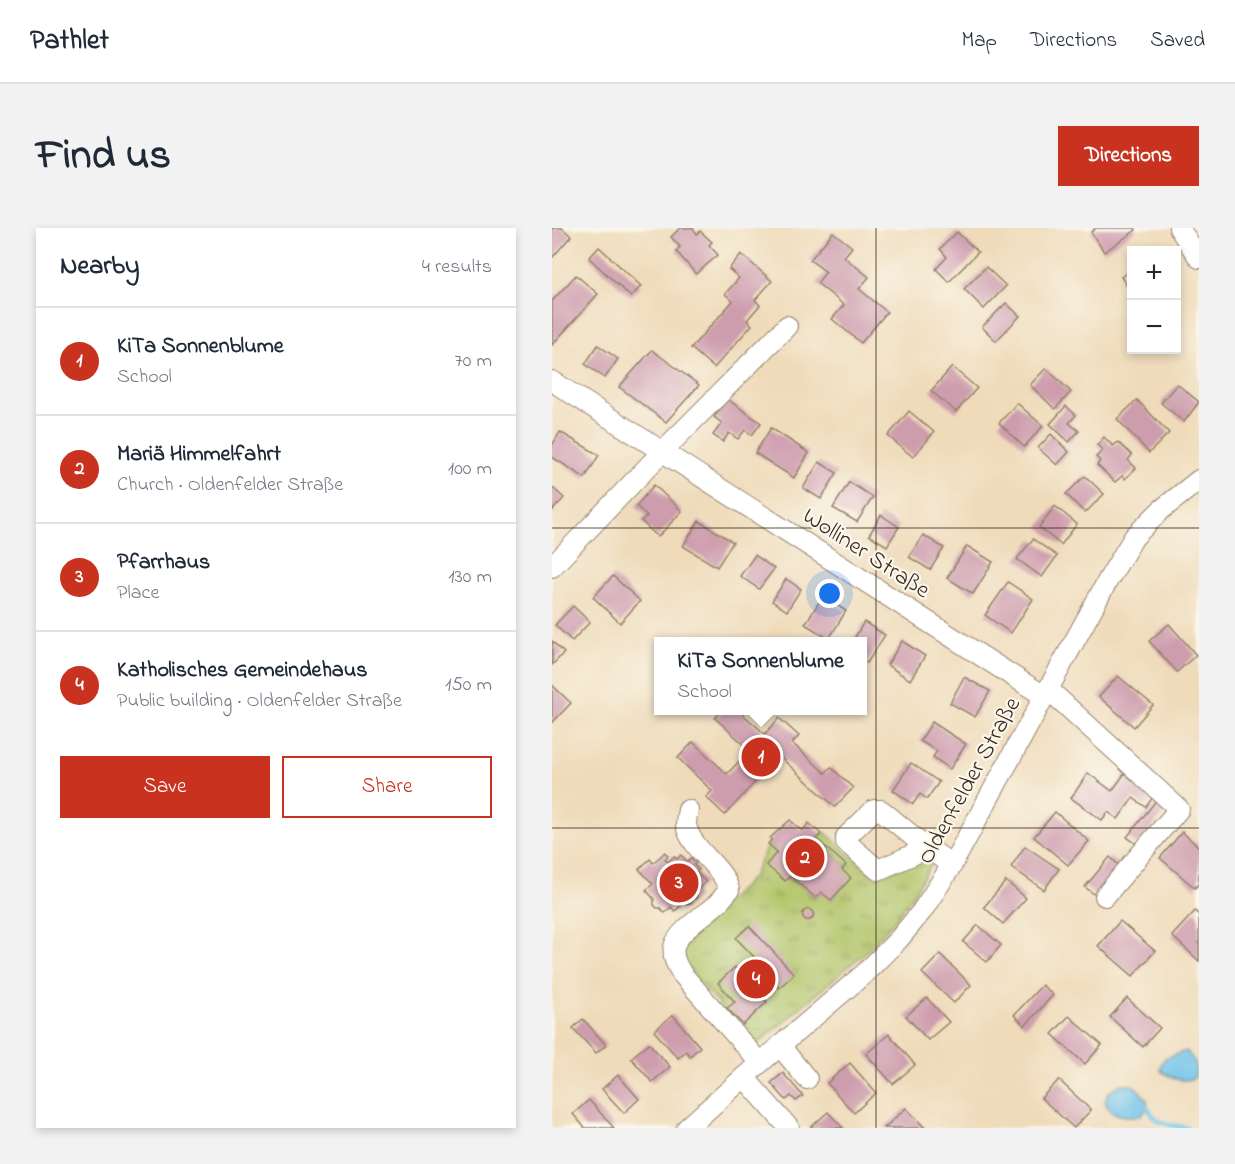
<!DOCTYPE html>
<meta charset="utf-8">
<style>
:root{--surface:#fff;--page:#f2f2f3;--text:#1f2937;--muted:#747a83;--line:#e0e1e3;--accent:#c8321e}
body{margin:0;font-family:"Indie Flower",sans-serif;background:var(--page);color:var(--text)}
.controls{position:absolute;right:18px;top:18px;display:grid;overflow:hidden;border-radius:0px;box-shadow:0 3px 9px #0003}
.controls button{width:54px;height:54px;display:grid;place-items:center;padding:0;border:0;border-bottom:2px solid var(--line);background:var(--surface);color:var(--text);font:30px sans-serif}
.you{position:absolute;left:278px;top:366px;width:21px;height:21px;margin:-15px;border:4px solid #fff;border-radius:50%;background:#1a73e8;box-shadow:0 0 0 9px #1a73e833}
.badge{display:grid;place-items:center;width:39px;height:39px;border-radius:50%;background:var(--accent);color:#fff;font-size:20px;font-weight:700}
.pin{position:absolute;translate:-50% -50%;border:3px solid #fff;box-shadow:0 2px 6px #0006}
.popup{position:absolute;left:102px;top:409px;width:213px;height:78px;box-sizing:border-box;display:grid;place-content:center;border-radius:0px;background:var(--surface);filter:drop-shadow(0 2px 4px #0005);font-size:20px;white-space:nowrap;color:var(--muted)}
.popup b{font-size:22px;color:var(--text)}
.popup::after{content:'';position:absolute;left:50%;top:100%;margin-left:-12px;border:12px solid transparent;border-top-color:var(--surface)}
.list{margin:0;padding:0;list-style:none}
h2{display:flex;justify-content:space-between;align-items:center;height:78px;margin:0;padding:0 24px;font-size:26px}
h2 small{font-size:20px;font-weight:400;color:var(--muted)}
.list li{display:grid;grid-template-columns:39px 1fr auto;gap:18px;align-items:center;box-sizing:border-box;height:108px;padding:0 24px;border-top:2px solid var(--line)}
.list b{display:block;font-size:22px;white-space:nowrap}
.list p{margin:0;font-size:20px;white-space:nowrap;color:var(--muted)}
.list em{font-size:20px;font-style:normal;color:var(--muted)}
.actions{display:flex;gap:12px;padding:18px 24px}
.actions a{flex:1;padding:14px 0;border:2px solid var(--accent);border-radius:0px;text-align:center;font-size:21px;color:var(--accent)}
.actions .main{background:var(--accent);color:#fff}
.map{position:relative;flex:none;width:647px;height:900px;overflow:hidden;border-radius:0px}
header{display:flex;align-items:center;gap:36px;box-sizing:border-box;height:84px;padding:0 30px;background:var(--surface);border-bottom:2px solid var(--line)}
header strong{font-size:28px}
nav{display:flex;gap:33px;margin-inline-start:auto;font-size:21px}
.intro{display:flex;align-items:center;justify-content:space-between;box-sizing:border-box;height:144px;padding:0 36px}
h1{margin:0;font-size:42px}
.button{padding:15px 27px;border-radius:0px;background:var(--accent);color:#fff;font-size:21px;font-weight:700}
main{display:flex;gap:36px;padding:0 36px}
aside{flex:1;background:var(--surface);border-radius:0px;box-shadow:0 3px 9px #0003}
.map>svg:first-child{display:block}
.grass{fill:url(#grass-tufts);stroke:#767742;stroke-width:1.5}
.water{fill:#6cc2e9;stroke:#547684;stroke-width:1.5}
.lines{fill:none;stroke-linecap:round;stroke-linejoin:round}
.stream{stroke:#6cc2e9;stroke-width:5}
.building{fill:#cd9cad}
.minor-casing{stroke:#95826c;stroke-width:22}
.minor{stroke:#fff;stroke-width:20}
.grid{fill:none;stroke:#3b2a1e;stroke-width:1.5;stroke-opacity:0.55}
.labels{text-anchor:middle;stroke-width:4.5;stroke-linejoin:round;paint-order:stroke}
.street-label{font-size:24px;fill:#3b2a1e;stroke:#fbf7ec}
</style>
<header>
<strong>Pathlet</strong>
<nav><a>Map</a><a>Directions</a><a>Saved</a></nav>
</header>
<div class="intro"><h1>Find us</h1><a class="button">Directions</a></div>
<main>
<aside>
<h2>Nearby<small>4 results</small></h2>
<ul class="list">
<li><span class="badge">1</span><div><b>KiTa Sonnenblume</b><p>School</p></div><em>70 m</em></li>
<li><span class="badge">2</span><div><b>Mariä Himmelfahrt</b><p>Church · Oldenfelder Straße</p></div><em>100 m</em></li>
<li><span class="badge">3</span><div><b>Pfarrhaus</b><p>Place</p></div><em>130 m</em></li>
<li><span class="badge">4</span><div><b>Katholisches Gemeindehaus</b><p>Public building · Oldenfelder Straße</p></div><em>150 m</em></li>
</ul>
<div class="actions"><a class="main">Save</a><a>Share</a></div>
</aside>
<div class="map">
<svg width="647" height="900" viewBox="0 0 647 900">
<defs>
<pattern id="grass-tufts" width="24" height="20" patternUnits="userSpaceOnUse" patternTransform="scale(1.5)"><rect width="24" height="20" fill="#b1c467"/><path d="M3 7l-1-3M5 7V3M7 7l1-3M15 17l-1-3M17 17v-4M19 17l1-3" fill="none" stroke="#919f54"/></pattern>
</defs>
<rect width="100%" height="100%" fill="#fbf7ec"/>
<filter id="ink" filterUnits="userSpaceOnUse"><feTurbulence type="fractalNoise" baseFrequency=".0167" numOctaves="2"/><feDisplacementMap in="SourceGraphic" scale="12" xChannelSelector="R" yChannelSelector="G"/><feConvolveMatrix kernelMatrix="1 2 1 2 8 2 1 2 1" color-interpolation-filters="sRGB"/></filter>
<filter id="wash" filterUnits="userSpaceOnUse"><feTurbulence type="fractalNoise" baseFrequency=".008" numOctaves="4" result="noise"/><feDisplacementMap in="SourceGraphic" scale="24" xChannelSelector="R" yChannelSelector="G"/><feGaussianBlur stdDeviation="1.35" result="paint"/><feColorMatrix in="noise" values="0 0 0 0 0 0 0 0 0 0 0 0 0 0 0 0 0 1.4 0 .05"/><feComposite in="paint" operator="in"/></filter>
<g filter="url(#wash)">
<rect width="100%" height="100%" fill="#efdbba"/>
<!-- grass -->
<polygon class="grass" points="274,605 323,650 373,630 380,635 361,667 340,695 316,722 202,819 133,736 131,725 132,717 145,699 193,657 202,647 216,616 225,624 237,649 239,649 263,670 269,664 279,672 298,650 290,642 294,637 264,611 269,606"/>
<!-- water -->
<g class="water">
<path d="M634,823c9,9 12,14 8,27 -13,5 -22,0 -33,-7v-6l4,-7z"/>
<path d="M569,856c19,0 14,5 26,15v9l-6,8c-14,1 -30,1 -36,-14l3,-9z"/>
</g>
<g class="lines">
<!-- stream -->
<polyline class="stream" points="595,880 605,892 618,897 636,900"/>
</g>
<g id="blocks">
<!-- building -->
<g class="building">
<polygon points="0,0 10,0 19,8 0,30"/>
<polygon points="128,0 141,0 145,6 148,3 160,14 157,17 166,27 144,46 124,23 128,19 119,9"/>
<polygon points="544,0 583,0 584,2 552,24 539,4"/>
<polygon points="281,4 300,19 292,29 317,49 307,61 335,84 309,115 280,91 292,77 265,55 274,44 258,32"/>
<polygon points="405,4 426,24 397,54 384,41 395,29 388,21"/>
<polygon points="47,19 89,58 79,69 37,30"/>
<polygon points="189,26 220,53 203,72 208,77 195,92 200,97 162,140 139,120 181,73 173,66 187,50 177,41"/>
<polygon points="434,39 454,58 432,81 412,61"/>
<polygon points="579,42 579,64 569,49"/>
<polygon points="24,47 46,66 0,117 0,73"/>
<polygon points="454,75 468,88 444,113 430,99"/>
<polygon points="46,117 66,131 53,150 33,136"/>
<polygon points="100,122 147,157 114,194 67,159"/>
<polygon points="400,139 425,160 404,184 379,163"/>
<polygon points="494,140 519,164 503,181 478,157"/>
<polygon points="625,156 647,174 632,194 609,175"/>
<polygon points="175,171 209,195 200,207 193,202 186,211 177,205 171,214 161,207 170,195 162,189"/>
<polygon points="585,172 617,205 597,225 565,191"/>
<polygon points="465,175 491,198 472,219 447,195"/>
<polygon points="514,178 524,187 517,195 527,203 517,214 498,196"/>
<polygon points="357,183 382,204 361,229 336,208"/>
<polygon points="219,200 257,225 242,250 203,225"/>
<polygon points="8,204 47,227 33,250 0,229 0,218"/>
<polygon points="499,206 517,224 505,237 486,220"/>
<polygon points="552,209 561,218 566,214 580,227 576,232 584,240 573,251 570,248 563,254 545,237 548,233 544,229 551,222 545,217"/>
<polygon points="267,234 285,245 269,271 251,260"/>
<polygon points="533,248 552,266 533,285 514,266"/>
<polygon points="297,254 321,269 305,294 281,280"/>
<polygon points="102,257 130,283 106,309 89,293 95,288 84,278"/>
<polygon points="0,259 12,270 0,283"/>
<polygon points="503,278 525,296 509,317 487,299"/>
<polygon points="329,287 347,299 335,318 317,307"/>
<polygon points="147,293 181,314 165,339 131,318"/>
<polygon points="371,307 392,320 378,342 357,329"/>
<polygon points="481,311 505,328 490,349 465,331"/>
<polygon points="415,318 441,334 421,366 395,350"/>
<polygon points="203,327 222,341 207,361 188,348"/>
<polygon points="61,348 88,373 68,395 41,369"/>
<polygon points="234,351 249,361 235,383 220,373"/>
<polygon points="456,354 481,371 459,405 433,387"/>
<polygon points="271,368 294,383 277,411 253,396"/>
<polygon points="21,378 38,394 20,413 3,397"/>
<polygon points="312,394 333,407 315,435 311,433 311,414 300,414"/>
<polygon points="617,396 644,427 625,444 597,413"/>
<polygon points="0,413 12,425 0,437"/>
<polygon points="350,413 373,428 358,452 335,437"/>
<polygon points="566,448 601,477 582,499 547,469"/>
<polygon points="412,449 438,463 423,489 398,475"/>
<polygon points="0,457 19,475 0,495"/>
<polygon points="170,483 187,483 213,506 227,490 247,508 240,515 273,545 279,539 301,560 283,579 227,528 173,587 154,569 160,563 126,530 141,514 175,546 198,522 163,490"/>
<polygon points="380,494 414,516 398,541 381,529 385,523 368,513"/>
<polygon points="359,535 387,554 375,571 368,566 361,576 341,562"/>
<polygon points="536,545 560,563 573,545 603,566 594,579 581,570 566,591 556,584 550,592 519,570"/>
<polygon points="607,569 618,577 586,617 575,609"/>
<polygon points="503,584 537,613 516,637 482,609"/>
<polygon points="238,592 250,603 257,595 269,606 264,611 294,637 290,642 299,650 279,672 269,664 264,670 239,649 238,650 237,649 233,653 214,637 225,624 216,616 220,611 218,610"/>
<polygon points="630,604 647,619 647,655 643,660 608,630"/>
<polygon points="473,618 507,641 492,662 459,639"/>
<polygon points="113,624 116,628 113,631 116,634 122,628 125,631 129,627 136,634 139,630 144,635 142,637 147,642 144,644 154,654 144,663 145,669 140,675 134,676 133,674 123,683 119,679 113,685 108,680 105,680 102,677 102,671 94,662 101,656 87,641 98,631 101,635"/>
<polygon points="558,629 568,638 543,667 533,659"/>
<polygon points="454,653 474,670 451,696 432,679"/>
<circle cx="256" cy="687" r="5.5"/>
<polygon points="643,683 647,687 647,733 620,708"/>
<polygon points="568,693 603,723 581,748 546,718"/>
<polygon points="426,697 449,717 435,734 411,714"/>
<polygon points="197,698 242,746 227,760 223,757 210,769 215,774 191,797 175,780 183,774 166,755 183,739 189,745 204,731 184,710"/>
<polygon points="388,726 419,757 402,775 370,745"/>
<polygon points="490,757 501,767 473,798 462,787"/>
<polygon points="375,770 397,794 376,812 354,788"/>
<polygon points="575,770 608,800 591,819 558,789"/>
<polygon points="121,787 148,819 138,828 134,823 126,830 102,803"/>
<polygon points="517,788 550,817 533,836 500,806"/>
<polygon points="31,791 54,817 44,825 21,800"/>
<polygon points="337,806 363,837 341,856 314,826"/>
<polygon points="97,815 118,839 100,854 79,830"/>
<polygon points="298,835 324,865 302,885 275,855"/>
<polygon points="231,845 251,868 244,873 239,868 234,872 219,855"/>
<polygon points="66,847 87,871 72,885 50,861"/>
<polygon points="507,852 539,882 522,900 489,870"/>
<polygon points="37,872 62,900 33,900 21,886"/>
<polygon points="354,880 373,900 332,900"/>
<polygon points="276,884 291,900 258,900"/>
</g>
</g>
</g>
<g filter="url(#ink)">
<use href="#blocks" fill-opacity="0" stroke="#95826c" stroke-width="1.5"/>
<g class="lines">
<!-- minor casing -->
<g class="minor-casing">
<g id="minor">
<polyline points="627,0 647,30"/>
<polyline points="0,153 492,468"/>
<polyline points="0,339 110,224 235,98"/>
<polyline points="496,461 627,581 553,668"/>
<path d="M136,582c-1,4 -2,11 -2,15 5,25 38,42 43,65 -3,4 -6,7 -9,11 -12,12 -43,30 -46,46 -2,11 3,18 8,27l78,89"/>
<polyline points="376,620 326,642 294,614 294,609 322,582 329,582 370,616 400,637"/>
<polyline points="228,818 255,851"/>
<polyline points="192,849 237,900"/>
<polyline points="135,900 208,835 313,745 347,711 370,683 400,637 556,352 582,309 609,282 647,252"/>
</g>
</g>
<!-- minor -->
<use href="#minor" class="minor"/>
</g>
</g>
<!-- grid -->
<path class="grid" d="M324,0v900M0,300h647M0,600h647"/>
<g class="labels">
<!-- street labels -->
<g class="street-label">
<text transform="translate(315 324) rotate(33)" y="8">Wolliner Straße</text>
<text transform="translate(416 552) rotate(-61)" y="8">Oldenfelder Straße</text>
</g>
</g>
</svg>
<div class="controls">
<button>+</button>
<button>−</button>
</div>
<div class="you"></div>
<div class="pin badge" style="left:209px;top:529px">1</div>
<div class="popup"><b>KiTa Sonnenblume</b>School</div>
<div class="pin badge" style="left:253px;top:630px">2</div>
<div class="pin badge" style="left:127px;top:655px">3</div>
<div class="pin badge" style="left:204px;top:751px">4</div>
</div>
</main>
